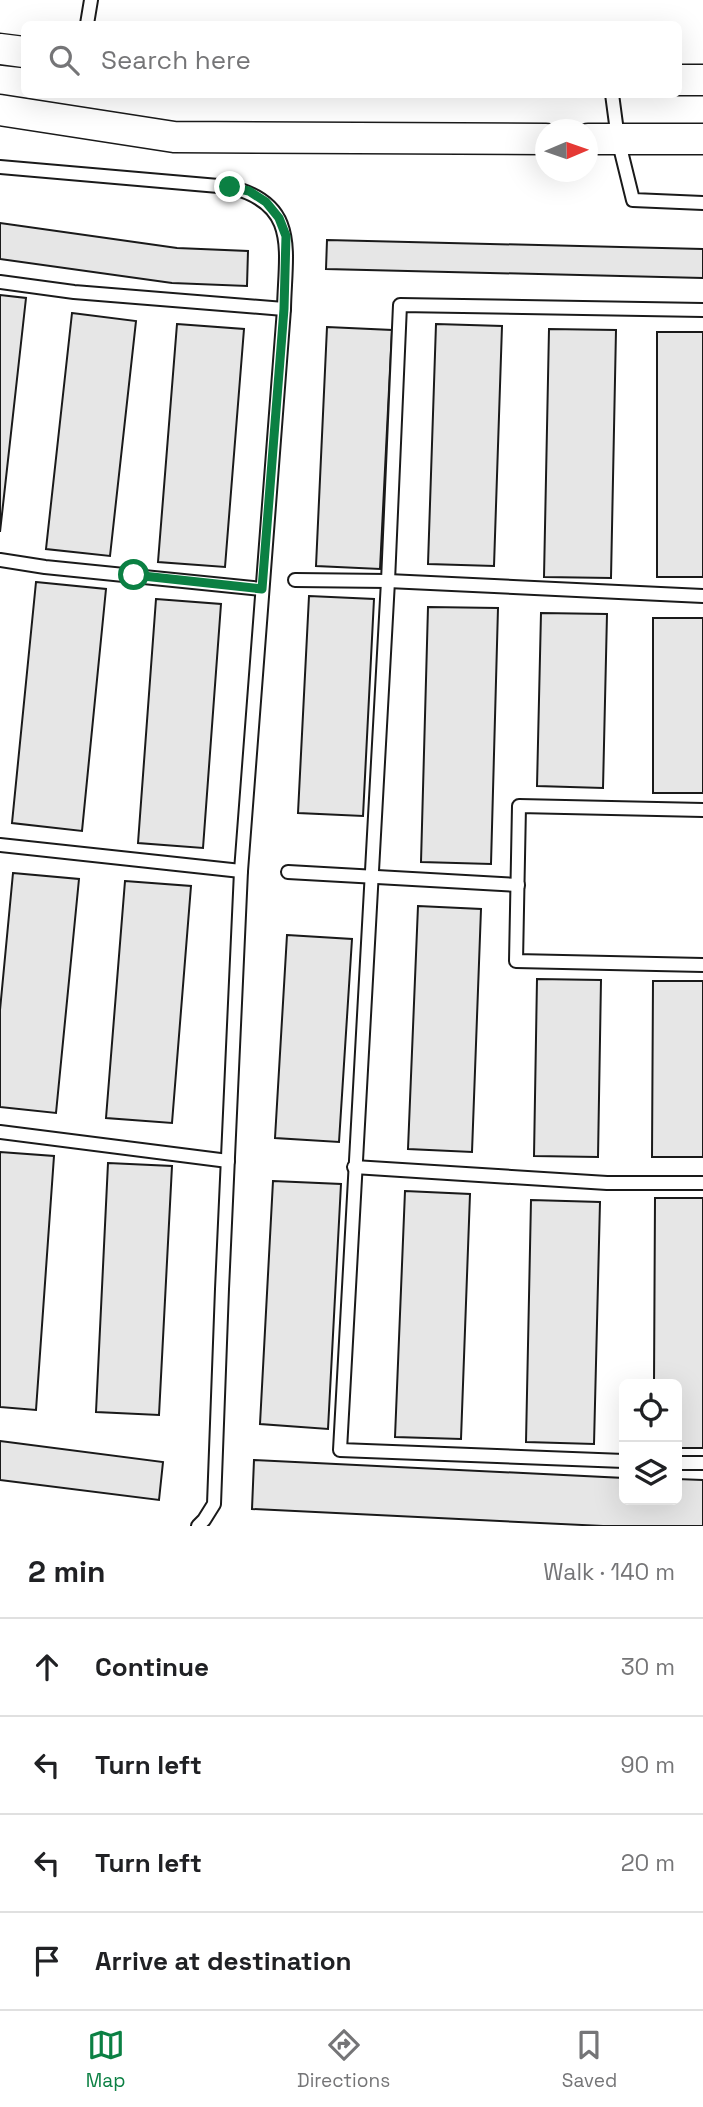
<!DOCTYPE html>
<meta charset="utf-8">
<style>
:root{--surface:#fff;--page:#f2f2f2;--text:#202124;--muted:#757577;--line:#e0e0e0;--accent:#0b8043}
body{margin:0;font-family:"Space Grotesk",sans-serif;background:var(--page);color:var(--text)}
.controls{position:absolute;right:21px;bottom:21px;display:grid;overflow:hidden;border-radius:10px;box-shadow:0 7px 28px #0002}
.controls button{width:63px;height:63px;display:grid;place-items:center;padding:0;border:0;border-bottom:2px solid var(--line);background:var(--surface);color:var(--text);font:35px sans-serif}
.compass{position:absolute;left:535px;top:119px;width:63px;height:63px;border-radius:50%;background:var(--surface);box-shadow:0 7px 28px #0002;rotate:88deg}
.stop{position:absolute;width:21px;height:21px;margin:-16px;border:5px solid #0b8043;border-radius:50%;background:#fff}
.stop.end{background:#0b8043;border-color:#fff;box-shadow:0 2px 7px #0008}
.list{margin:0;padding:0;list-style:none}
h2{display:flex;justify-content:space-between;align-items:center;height:91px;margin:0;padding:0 28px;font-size:30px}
h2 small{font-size:23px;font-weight:400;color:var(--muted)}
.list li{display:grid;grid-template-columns:46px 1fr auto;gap:21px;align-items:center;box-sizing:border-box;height:98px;padding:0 28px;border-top:2px solid var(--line)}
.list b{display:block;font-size:26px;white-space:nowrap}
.list em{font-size:23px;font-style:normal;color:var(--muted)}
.icon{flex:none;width:38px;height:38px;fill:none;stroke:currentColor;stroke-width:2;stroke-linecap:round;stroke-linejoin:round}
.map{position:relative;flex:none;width:703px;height:1526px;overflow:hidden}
.search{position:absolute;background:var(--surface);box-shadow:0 7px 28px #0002;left:21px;right:21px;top:21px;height:77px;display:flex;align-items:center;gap:18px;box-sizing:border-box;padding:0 24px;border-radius:10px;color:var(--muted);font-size:26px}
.sheet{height:483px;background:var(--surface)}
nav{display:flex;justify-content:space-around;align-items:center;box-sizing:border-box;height:98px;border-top:2px solid var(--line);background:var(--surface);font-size:19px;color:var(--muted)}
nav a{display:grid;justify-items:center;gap:4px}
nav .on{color:var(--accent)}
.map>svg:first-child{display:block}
.building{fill:#e6e6e6;stroke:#1a1a1a;stroke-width:2}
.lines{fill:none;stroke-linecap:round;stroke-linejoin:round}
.service-casing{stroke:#1a1a1a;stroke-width:16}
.tertiary-casing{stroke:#1a1a1a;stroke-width:33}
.service{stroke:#fff;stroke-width:12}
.tertiary{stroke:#fff;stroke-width:30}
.route{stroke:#0b8043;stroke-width:9}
</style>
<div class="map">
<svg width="703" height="1526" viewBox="0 0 703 1526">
<rect width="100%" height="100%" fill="#fff"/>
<!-- building -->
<g class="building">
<polygon points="0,223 177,248 248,251 247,286 172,283 0,259"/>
<polygon points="327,240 703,249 703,278 326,269"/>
<polygon points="0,295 26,298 0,532"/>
<polygon points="72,313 136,321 110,556 46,549"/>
<polygon points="177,324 244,329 225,567 158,562"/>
<polygon points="436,324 502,326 494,566 428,564"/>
<polygon points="327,327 392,330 380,569 316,566"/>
<polygon points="549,329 616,330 611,578 544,577"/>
<rect x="657" y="332" width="46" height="245"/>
<polygon points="36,582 106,589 82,831 12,823"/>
<polygon points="309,596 374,599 363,816 298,813"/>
<polygon points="156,599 221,604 203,848 138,843"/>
<polygon points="428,607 498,608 491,864 421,862"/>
<polygon points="541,613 607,614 603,788 537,786"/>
<rect x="653" y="618" width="50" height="175"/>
<polygon points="13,873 79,879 56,1113 0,1107 0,1010"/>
<polygon points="125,881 191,886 172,1123 106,1118"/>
<polygon points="418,906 481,909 472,1152 408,1149"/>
<polygon points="287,935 352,939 339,1142 275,1138"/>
<polygon points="537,979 601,980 598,1157 534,1156"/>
<polygon points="653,981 703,981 703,1157 652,1157"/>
<polygon points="0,1152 54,1156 36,1410 0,1407"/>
<polygon points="108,1163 172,1166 159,1415 96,1412"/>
<polygon points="273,1181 341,1184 328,1429 260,1424"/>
<polygon points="405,1191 470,1194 461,1439 395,1437"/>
<polygon points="655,1198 703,1198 703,1448 677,1448 677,1384 654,1384"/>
<polygon points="531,1200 600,1202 594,1444 526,1442"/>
<polygon points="0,1441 163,1462 159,1500 0,1480"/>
<polygon points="254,1460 624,1478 624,1500 677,1500 677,1479 703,1480 703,1526 603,1526 252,1509"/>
</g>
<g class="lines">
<!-- service casing -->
<g class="service-casing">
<g id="service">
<polyline points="87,24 91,0"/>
<polyline points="612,94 618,139 633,200 703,203"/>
<path d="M0,167l230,20c70,17 55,65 54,122l-43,562 -19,418 -8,215 -10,16 -6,6"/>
<polyline points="0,282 74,292 284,309"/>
<polyline points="0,560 45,567 262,589"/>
<polyline points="295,580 388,581 703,596"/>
<polyline points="703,810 519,806 516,961 703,965"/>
<polyline points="0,845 241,871"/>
<polyline points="288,872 518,885"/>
<polyline points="0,1132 228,1161"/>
<polyline points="354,1167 607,1183 703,1183"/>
<polyline points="624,1461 340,1450 388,581 400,305 703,310"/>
<polyline points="677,1463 703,1463"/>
</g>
</g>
<!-- tertiary casing -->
<g class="tertiary-casing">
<g id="tertiary">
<polyline points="0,49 24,52"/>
<polyline points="678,80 703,80"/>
<polyline points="0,110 174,137 546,139"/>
<polyline points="588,139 703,139"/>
</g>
</g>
<!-- service -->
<use href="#service" class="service"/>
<!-- tertiary -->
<use href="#tertiary" class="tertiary"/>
</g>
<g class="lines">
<!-- route -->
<polyline class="route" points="134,575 262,589 284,309 286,236 279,218 266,202 249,191 230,187"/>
</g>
</svg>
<div class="controls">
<button><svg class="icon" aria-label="locate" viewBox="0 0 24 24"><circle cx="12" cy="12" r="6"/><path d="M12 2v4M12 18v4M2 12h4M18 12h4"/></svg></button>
<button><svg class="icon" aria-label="layers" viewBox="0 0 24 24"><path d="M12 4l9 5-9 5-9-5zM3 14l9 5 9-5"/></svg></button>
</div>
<svg class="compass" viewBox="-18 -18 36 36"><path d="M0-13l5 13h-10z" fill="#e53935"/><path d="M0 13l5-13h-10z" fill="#757577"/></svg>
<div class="stop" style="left:134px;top:575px"></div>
<div class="stop end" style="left:230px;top:187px"></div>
<div class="search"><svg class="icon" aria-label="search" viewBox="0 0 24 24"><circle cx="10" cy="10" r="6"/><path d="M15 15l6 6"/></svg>Search here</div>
</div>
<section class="sheet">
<h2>2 min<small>Walk · 140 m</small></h2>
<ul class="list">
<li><svg class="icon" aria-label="ahead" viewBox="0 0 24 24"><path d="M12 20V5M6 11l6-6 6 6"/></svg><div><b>Continue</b></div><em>30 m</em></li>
<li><svg class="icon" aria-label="left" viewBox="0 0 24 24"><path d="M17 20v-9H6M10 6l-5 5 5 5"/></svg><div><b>Turn left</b></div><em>90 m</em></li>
<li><svg class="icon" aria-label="left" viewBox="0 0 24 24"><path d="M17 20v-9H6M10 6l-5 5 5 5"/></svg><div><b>Turn left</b></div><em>20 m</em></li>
<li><svg class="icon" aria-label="arrive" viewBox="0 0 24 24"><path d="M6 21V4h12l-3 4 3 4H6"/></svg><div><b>Arrive at destination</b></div></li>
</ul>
</section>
<nav>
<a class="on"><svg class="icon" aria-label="map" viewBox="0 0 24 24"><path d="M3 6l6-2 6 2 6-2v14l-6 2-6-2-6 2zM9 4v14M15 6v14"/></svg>Map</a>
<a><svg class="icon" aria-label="directions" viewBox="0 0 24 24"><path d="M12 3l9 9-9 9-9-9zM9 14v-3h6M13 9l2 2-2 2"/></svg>Directions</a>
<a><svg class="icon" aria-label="saved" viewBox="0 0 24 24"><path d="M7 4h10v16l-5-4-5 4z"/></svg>Saved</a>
</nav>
